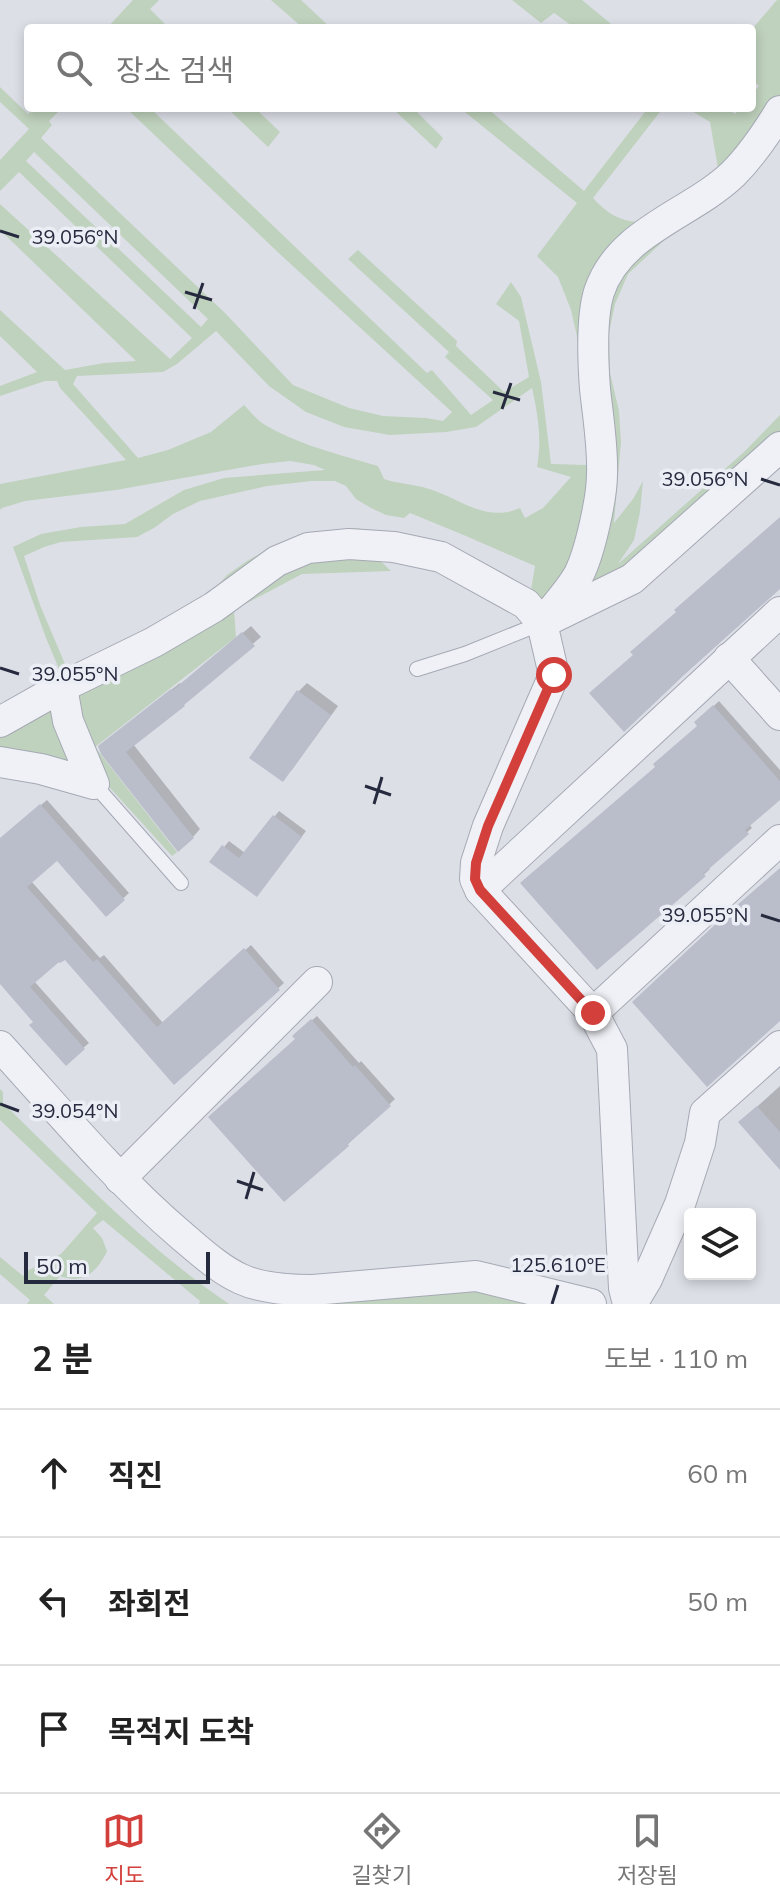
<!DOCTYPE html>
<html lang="ko">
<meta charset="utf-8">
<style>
:root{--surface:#fff;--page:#f2f2f2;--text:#222;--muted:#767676;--line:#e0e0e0;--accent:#d33f3b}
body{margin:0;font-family:Mulish,"Noto Sans KR",sans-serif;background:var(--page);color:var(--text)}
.controls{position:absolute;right:24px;bottom:24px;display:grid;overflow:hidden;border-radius:8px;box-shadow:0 4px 12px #0003}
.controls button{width:72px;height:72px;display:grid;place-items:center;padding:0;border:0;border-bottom:2px solid var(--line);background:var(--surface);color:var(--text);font:40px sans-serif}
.scale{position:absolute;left:24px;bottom:20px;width:186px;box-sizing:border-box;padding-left:8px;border:4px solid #262a3e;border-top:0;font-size:22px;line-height:28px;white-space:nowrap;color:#262a3e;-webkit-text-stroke:6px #eceef5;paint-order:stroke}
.stop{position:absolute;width:24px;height:24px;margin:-18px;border:6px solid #d33f3b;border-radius:50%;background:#fff}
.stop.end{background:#d33f3b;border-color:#fff;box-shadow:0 2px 8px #0008}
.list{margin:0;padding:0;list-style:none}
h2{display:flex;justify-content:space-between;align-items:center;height:104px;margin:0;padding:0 32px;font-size:34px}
h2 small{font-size:26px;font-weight:400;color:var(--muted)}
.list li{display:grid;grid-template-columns:52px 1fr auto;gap:24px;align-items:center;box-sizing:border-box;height:128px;padding:0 32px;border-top:2px solid var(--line)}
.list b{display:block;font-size:30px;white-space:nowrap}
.list em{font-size:26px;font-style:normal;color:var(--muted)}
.icon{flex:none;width:44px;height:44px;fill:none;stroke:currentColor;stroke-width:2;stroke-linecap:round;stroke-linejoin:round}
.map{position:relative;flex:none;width:780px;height:1304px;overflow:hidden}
.search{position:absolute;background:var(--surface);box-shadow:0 4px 12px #0003;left:24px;right:24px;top:24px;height:88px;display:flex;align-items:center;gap:20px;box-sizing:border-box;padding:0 28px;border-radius:8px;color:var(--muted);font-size:30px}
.sheet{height:488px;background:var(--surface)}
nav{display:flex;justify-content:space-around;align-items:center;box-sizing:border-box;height:112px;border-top:2px solid var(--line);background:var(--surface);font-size:22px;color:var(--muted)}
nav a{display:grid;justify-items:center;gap:4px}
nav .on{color:var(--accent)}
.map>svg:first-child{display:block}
.green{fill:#bfd2bd;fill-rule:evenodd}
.shadow{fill:#0003}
.building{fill:#babdca}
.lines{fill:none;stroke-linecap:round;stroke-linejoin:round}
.service-casing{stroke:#a6a9b4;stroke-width:16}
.minor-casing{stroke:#a6a9b4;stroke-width:32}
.service{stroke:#eff1f6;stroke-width:14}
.minor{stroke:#eff1f6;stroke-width:30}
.route{stroke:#d33f3b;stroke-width:10}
.ticks{fill:none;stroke:#262a3e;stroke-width:3}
.ticks-label{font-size:20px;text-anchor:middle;fill:#262a3e;stroke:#eceef5;stroke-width:7;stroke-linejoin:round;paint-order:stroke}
</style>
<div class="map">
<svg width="780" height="1304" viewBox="0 0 780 1304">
<rect width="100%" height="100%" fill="#dddfe7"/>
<!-- green -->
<g class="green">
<polygon points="133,0 159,0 150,9 169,28 141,28 138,25 135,28 107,28"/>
<polygon points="271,0 301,0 331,28 303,28"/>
<polygon points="512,0 582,0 616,28 575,28 554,13 541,23"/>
<polygon points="777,0 780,0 780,95 757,133 718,168 710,122 687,108 727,108 735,114 740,108 752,108 752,95 759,86 752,79 752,29"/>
<path d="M0,87l28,27 6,-6h28l-13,13 3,4 -11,13 184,175 68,72 56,23 34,8 43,2 17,3 9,-9 -170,-156 -156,-148h24l277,265 5,-3 39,45 22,-15 -48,-43 4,-5 -101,-93 10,-9 99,91 -1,5 48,46 25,-15 -10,-56 -23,-17 15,-22 10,15 20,85 10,82 36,1 -3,-65 -4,-50 -9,-40 -13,-33 -21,-21 40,-53 -117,-95h27l97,83 64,-83h15l-70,90c18,20 34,26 61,24 -18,12 -39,25 -50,44 -28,47 -11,138 -9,192 1,28 -2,56 -10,84 -4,16 -9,31 -21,43 -10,8 -25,18 -38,15 -26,-5 -46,-27 -69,-37 -49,-22 -121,-36 -172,-15 -30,11 -56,34 -78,57l-140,73 -5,-2 -16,-38 -33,-91 28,-13 40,-7 44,-3 59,-34 40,-12 101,-8 -11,-5 -24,-4 -28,3 -146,26 -91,11 -23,7 -2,2v-26l126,-24 -66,-72 -3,-7h-12l-45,15v-10l37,-14 -37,-36v-26l65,60 39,-7 32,-2 -136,-131v-26l170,155 22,-21 -173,-166 -19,19v-31l29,-31 -29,-27zM34,152l174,167 -7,8 -175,-166zM216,331l53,55 37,26 38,15 46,8 56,-3 30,-5 56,-39c6,27 10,51 5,79l34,10 -28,31 -18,10 -5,-10c-34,15 -59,-9 -91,-19 -15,-5 -30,-5 -45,-10l-6,-13c-37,-11 -83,-22 -116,-43 -7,-5 -12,-12 -18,-18l-33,27 -43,18 -30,8 -65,-74 4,-8 86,-4 14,-8zM312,481h23l11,5 10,13 15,9 15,7 18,3 6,-5 56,23 69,30 -4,24 -17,-4 -68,-35 -13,-5 -12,-8 -65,-10 -70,13 -18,8 -21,12 -20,14 -12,14 -13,11 -130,68 -7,-4 -25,-59 -16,-49 20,-9 17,-5 76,-5 17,-9 19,-14 27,-13 67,-15z"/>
<polygon points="227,108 255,108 280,132 268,147"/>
<polygon points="392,108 413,108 443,138 436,149"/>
<polygon points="672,233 628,274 615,304 609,333 610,373 619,411 621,442 614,523 633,499 643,481 640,512 634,540 618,564 744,452 780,415 780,435 627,576 571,594 582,578 598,351 618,271"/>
<polygon points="372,553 391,571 302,574 234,610 236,637 95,747 177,852 172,856 101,778 71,694 307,558"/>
<polygon points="55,706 84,774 0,755 0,728"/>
<path d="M0,1089l3,3v11c72,70 142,144 226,201h-30l1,-3 -97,-81 -10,8 9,10 5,13c-9,20 -24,34 -47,25l-16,19 10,9h-27l3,-4 -30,-26v-17l23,19 6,-6 32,-16 36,-41 -97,-93z"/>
<polygon points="475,1282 564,1304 295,1304"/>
</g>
<!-- shadow -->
<g class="shadow">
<polygon points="251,626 261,637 133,744 200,829 193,837 108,739 180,683 181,684"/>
<polygon points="307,683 338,706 291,771 299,691"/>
<polygon points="719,701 780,770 780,797 749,824 752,828 708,867 710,869 687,890 658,767 700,725 697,722"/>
<polygon points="47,800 129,893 106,914 57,858 31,881 100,958 104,955 163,1023 251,945 284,983 175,1082 65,957 34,981 89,1043 66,1063 36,1022 0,981 0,840"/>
<polygon points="279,811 306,831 262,889 212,862 229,841 245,853"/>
<polygon points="317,1016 359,1063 361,1061 395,1099 348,1144 294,1036"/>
<polygon points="780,1086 780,1155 740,1122"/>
</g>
<!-- building -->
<g class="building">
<polygon points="780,517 780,589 684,675 624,732 589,693 633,655 630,652 676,612 674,610"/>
<polygon points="242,632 255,646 184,705 185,706 126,752 194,838 178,852 101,754 98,746 171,689 173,690"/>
<polygon points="297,690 331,715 283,782 249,758"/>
<polygon points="713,705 780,781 780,800 745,830 749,834 703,874 706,876 597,970 520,883 655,767 653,764 697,726 694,722"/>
<polygon points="40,804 125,900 106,917 57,861 27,887 93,962 97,959 157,1027 244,948 280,990 174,1085 65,960 60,963 59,962 30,987 85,1049 66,1066 29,1025 33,1022 0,984 0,838"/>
<polygon points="273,815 302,837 257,897 209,862 222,845 239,858"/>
<polygon points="780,868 780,1021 707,1087 632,1002 720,920"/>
<polygon points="311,1019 353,1067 355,1065 391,1106 348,1144 349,1146 284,1202 208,1117 295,1039 292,1036"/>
<polygon points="757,1106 780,1132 780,1170 738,1122"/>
</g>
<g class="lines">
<!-- service casing -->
<g class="service-casing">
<g id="service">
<polyline points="417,669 465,654 542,623"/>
<polyline points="94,784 181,883"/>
</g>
</g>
<!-- minor casing -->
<g class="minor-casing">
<g id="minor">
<polyline points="548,620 632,579 780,447"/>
<path d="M542,623c12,-16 28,-32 37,-49 11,-22 23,-76 23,-100 1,-28 -4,-57 -7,-85 -2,-27 -4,-71 4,-97 20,-61 91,-77 134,-118 19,-19 33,-40 47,-63"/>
<polyline points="729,658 780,715"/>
<polyline points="0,722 62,687 154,642 214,607 277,561 308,548 349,544 394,547 441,557 526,604 542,623 554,675 488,826 476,863 475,879 480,890 593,1013 612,1049 624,1288 628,1304"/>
<polyline points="0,762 41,769 94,784 68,721 62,687"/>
<polyline points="480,890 780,612"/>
<polyline points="593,1013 780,840"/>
<path d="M0,1046c59,65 115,133 182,190 18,15 37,33 59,43 22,10 49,11 72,11l163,-14 115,28"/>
<polyline points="120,1179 317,982"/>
<polyline points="632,1304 647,1279 680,1204 700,1143 705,1113 780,1046"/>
</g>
</g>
<!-- service -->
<use href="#service" class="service"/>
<!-- minor -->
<use href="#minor" class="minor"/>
</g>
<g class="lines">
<!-- route -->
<polyline class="route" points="554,675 488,826 476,863 475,879 480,890 593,1013"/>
</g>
<!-- ticks -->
<path class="ticks" d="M0,231l19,6M185,292l27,8M194,309l9,-26M493,392l27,8M502,409l9,-26M761,479l19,6M0,668l19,6M365,786l26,9M374,804l8,-27M761,915l19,6M0,1104l19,7M237,1181l26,9M246,1199l8,-27M552,1304l6,-19"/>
<g class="ticks-label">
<text x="75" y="244">39.056°N</text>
<text x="705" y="486">39.056°N</text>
<text x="75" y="681">39.055°N</text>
<text x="705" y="922">39.055°N</text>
<text x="75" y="1118">39.054°N</text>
<text x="558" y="1272">125.610°E</text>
</g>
</svg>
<div class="controls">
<button><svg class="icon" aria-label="layers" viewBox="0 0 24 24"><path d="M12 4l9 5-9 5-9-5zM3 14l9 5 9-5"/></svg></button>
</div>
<div class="scale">50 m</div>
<div class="stop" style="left:554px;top:675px"></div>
<div class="stop end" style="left:593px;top:1013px"></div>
<div class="search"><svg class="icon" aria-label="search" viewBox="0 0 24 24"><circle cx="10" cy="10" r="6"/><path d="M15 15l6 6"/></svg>장소 검색</div>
</div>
<section class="sheet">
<h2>2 분<small>도보 · 110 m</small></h2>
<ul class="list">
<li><svg class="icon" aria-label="ahead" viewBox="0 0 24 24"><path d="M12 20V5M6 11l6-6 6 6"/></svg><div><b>직진</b></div><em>60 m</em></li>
<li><svg class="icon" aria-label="left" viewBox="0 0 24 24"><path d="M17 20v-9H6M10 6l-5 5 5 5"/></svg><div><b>좌회전</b></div><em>50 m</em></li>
<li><svg class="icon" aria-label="arrive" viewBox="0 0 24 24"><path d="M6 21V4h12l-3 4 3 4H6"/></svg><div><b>목적지 도착</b></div></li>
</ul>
</section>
<nav>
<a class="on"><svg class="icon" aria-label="map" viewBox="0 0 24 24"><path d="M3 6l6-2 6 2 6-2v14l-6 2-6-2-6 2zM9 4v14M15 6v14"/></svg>지도</a>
<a><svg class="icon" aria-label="directions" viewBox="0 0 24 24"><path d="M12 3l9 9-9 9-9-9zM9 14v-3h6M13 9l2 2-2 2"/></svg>길찾기</a>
<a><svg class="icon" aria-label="saved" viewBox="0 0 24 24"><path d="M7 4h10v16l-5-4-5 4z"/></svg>저장됨</a>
</nav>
